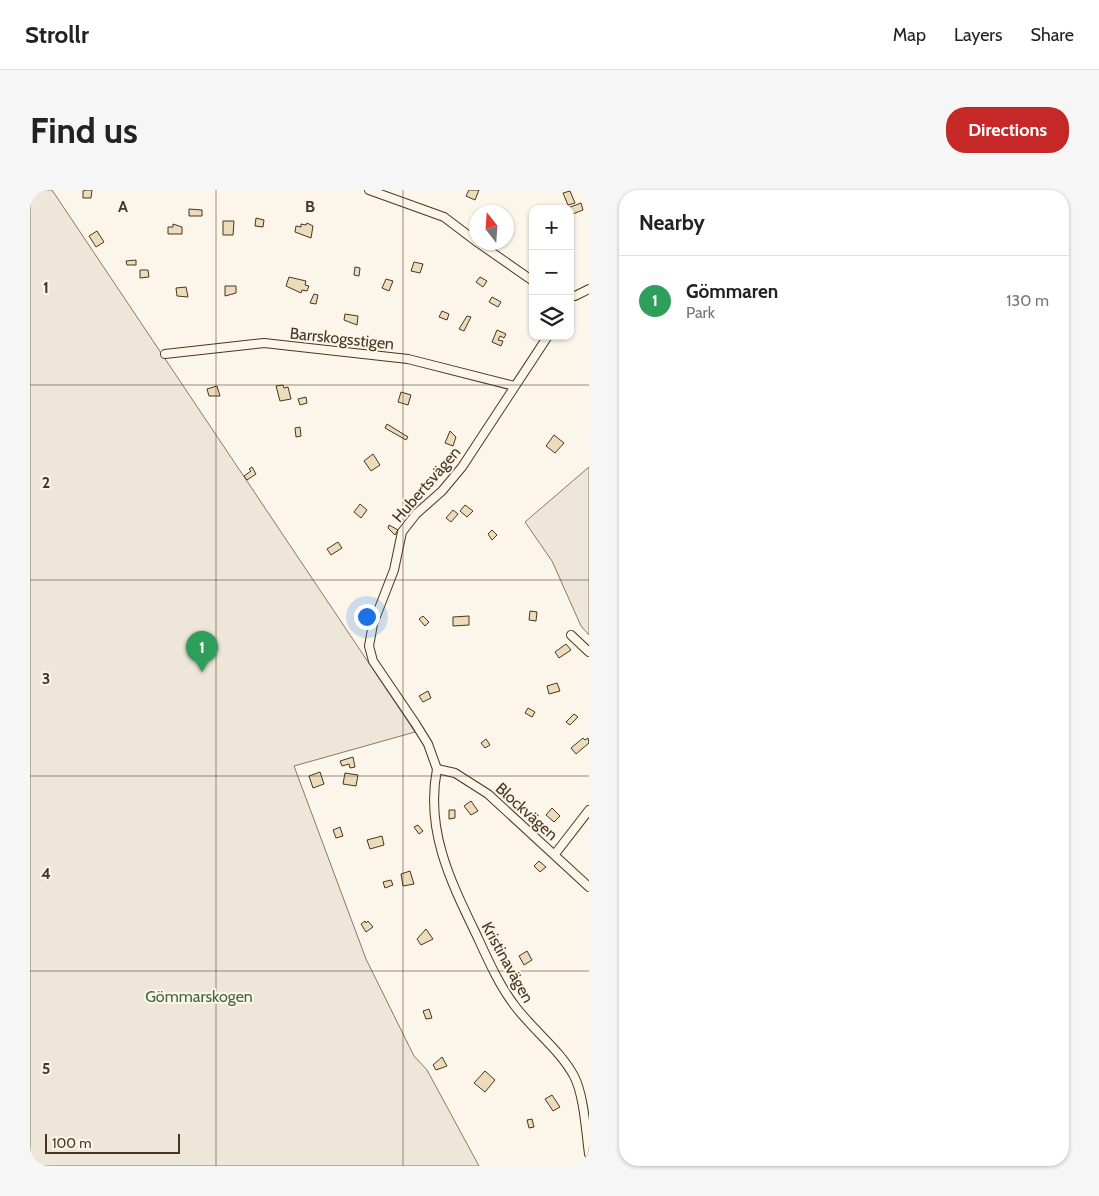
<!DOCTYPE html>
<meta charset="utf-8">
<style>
:root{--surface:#fff;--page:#f6f6f6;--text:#222;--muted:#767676;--line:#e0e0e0;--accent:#c62828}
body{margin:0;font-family:Cabin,sans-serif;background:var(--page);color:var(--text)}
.controls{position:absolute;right:15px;top:15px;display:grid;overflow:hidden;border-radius:10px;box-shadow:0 1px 4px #0004}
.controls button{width:45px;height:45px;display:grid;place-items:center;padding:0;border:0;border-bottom:1px solid var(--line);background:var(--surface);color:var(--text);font:25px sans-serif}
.compass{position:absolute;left:439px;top:15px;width:45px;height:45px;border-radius:50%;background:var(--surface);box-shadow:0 1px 4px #0004;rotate:343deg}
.scale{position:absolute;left:15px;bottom:12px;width:135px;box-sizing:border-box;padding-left:5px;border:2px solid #4a3520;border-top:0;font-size:14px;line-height:18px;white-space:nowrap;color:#4a3520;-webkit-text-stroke:4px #fbf6e9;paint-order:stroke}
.you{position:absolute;left:336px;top:426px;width:18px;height:18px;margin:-12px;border:4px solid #fff;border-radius:50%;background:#1a73e8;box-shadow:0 0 0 8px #1a73e833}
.badge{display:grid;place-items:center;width:32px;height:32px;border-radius:50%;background:var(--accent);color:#fff;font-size:16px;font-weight:700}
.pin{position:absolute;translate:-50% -41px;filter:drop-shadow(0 1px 2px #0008)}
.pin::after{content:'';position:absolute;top:26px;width:18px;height:15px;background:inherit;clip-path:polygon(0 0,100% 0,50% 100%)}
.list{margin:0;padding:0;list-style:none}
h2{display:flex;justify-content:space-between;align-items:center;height:65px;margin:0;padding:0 20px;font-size:21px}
h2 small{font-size:16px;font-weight:400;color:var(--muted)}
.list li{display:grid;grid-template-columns:32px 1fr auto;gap:15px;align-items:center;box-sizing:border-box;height:90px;padding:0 20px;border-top:1px solid var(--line)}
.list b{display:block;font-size:19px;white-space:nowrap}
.list p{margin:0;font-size:16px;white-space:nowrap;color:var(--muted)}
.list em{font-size:16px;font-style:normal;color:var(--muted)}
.icon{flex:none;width:28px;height:28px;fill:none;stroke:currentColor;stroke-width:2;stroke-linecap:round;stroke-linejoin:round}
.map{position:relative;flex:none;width:559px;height:976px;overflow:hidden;border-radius:20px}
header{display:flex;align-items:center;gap:30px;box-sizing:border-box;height:70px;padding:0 25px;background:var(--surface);border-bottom:1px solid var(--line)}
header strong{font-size:24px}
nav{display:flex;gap:28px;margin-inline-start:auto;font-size:18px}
.intro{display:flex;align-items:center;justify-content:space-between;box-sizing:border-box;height:120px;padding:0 30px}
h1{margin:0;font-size:35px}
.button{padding:12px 22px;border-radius:20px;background:var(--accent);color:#fff;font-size:18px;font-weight:700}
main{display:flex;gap:30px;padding:0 30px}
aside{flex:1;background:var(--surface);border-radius:20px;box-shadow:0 1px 4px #0004}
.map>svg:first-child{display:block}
.green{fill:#ede6d9;stroke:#887966}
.building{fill:#ecdcbc;stroke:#4a3520}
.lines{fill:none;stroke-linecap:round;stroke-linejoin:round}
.street-casing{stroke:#4a3520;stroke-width:10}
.street{stroke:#fbf6e9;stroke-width:8}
.grid{fill:none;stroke:#4a3520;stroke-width:1;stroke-opacity:0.55}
.labels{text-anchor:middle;stroke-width:4;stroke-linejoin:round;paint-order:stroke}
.street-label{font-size:16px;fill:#4a3520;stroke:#fbf6e9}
.park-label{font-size:16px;fill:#436837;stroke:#fbf6e9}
.grid-label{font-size:16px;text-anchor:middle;font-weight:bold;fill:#4a3520;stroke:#fbf6e9;stroke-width:4;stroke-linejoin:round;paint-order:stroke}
</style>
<header>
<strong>Strollr</strong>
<nav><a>Map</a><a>Layers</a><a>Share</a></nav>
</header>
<div class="intro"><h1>Find us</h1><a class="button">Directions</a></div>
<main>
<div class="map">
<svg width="559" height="976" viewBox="0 0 559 976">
<rect width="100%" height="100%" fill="#fbf6e9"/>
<!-- green -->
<g class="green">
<polygon points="0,0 22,0 385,542 264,576 336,769 384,866 397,880 449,976 0,976"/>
<polygon points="559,277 559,445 551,436 522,371 495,332"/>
</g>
<!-- building -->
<g class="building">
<polygon points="56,0 62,0 61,8 53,8 53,1"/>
<polygon points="439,0 449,0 445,10 436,6"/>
<polygon points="540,1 545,13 538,15 533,3"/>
<polygon points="551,13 553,20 540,25 540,19 535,19"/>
<polygon points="159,19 172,20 172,26 159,26"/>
<polygon points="226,28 234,30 233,37 225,36"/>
<polygon points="193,31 204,31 203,45 193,45"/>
<polygon points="277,33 283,36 281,48 265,42 266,36 271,37 271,34 276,35"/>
<polygon points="143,34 152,37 152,44 138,44 138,37 143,37"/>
<polygon points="67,41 74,52 66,57 59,46"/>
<polygon points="106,70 106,75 97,75 96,71"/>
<polygon points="384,72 393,74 390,83 381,81"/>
<polygon points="325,77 330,78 329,86 324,85"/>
<polygon points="110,80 118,80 119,87 110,88"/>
<polygon points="259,87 276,91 275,95 279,96 277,101 272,100 271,103 256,96"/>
<polygon points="450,87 457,91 453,97 446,92"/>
<polygon points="356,89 363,91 359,101 352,98"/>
<polygon points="195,96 206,96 206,103 195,106"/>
<polygon points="156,97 158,107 147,106 146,98"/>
<polygon points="284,104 288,105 286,114 280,113"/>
<polygon points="462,107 471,112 468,117 459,112"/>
<polygon points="412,121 419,124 417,130 409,127"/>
<polygon points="315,124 328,126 327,135 314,130"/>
<polygon points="437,126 441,127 434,141 429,139"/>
<polygon points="467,140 476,144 474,148 470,146 468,150 473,151 471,156 462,152"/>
<polygon points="253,195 254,198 258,197 261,209 250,211 246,196"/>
<polygon points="187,196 190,206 179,206 177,199"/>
<polygon points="371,202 381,205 378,215 368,212"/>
<polygon points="276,207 277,213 270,215 268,209"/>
<polygon points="357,234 378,247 376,250 355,238"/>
<polygon points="270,237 271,246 266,247 265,238"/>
<polygon points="420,241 426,247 423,256 415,253"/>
<polygon points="524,245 534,253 525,263 516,256"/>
<polygon points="343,264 350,275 341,281 334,271"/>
<polygon points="222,277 226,284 217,290 214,286 221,281 219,279"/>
<polygon points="330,314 337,320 331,328 324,322"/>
<polygon points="435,315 443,321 437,327 430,321"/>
<polygon points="423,320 428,324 421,332 416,328"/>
<polygon points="359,335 368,340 365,345 358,338"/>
<polygon points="462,340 467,345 462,350 458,344"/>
<polygon points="308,352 312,358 301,365 297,359"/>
<polygon points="500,421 507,422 506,431 499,430"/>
<polygon points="393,426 399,432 395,436 389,429"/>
<polygon points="439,426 439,435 423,436 423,427"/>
<polygon points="536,454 541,460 529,468 525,462"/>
<polygon points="527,493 530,501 519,504 517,496"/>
<polygon points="398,501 401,508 393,512 389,506"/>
<polygon points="498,518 505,522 502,527 495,523"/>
<polygon points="544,524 548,527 540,535 536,532"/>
<polygon points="553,548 555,550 558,548 559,553 546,564 541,558"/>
<polygon points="456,549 460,555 455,558 451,553"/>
<polygon points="323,567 325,577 320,578 319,574 312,576 310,571"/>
<polygon points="290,582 294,594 283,598 279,586"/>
<polygon points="315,583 328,585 326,596 313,594"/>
<polygon points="441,611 448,621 441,625 434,616"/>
<polygon points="522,618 530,626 524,632 516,625"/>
<polygon points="419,620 425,620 425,628 419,629"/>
<polygon points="388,635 393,641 389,644 384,637"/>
<polygon points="310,637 313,646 306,648 303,640"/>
<polygon points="352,646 354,655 340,659 337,650"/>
<polygon points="509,671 516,677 510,682 504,676"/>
<polygon points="380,681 384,694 373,696 371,684"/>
<polygon points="361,690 363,695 355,698 353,692"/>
<polygon points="335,731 336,733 338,731 343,737 336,742 331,734"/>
<polygon points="396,739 403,749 391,755 387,749"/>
<polygon points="497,761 502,770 494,775 489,766"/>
<polygon points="399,819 402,828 396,829 393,821"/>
<polygon points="412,867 417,876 406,880 403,875"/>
<polygon points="455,881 465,890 455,902 444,893"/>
<polygon points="522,905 530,917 523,921 515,909"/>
<polygon points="502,929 504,937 499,938 497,930"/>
</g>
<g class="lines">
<!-- street casing -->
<g class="street-casing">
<g id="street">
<polyline points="339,0 414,27 447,52"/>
<polyline points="447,52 503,91"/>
<polyline points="540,105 545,106 559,99"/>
<polyline points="135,164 234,153 378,169 484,196"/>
<polyline points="541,445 559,462"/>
<polyline points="407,579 398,554 385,533 343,471 339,456 343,434 364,380 372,342 386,324 412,301 432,277 518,146"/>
<path d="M407,579c-12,62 14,113 40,167 11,24 22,49 38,70 18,24 45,44 59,70 10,19 12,56 15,78"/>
<polyline points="407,579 425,583 458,604 559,697"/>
<polyline points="525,664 559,620"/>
</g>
</g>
<!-- street -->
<use href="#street" class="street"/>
</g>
<!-- grid -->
<path class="grid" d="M186,0v976M373,0v976M0,195h559M0,390h559M0,586h559M0,781h559"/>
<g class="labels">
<!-- street labels -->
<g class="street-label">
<text transform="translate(312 148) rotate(6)" y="6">Barrskogsstigen</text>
<text transform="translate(396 294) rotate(-49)" y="6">Hubertsvägen</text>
<text transform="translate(497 621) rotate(42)" y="6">Blockvägen</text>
<text transform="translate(478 772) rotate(61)" y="6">Kristinavägen</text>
</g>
<!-- park labels -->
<g class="park-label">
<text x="169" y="812">Gömmarskogen</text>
</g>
</g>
<g class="grid-label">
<text x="93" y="22">A</text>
<text x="280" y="22">B</text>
<text x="16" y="103">1</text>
<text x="16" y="298">2</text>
<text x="16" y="494">3</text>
<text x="16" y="689">4</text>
<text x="16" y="884">5</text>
</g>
</svg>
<div class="controls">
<button>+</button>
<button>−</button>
<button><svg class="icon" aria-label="layers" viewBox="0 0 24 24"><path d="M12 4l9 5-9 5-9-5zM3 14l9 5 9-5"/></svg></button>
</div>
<svg class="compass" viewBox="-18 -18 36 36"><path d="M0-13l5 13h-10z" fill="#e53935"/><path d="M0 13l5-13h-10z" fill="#767676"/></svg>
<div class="scale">100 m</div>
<div class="you"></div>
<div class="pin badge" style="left:172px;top:482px;background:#2e9e5b">1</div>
</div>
<aside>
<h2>Nearby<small></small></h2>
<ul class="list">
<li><span class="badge" style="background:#2e9e5b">1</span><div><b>Gömmaren</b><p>Park</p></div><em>130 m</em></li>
</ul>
</aside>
</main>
